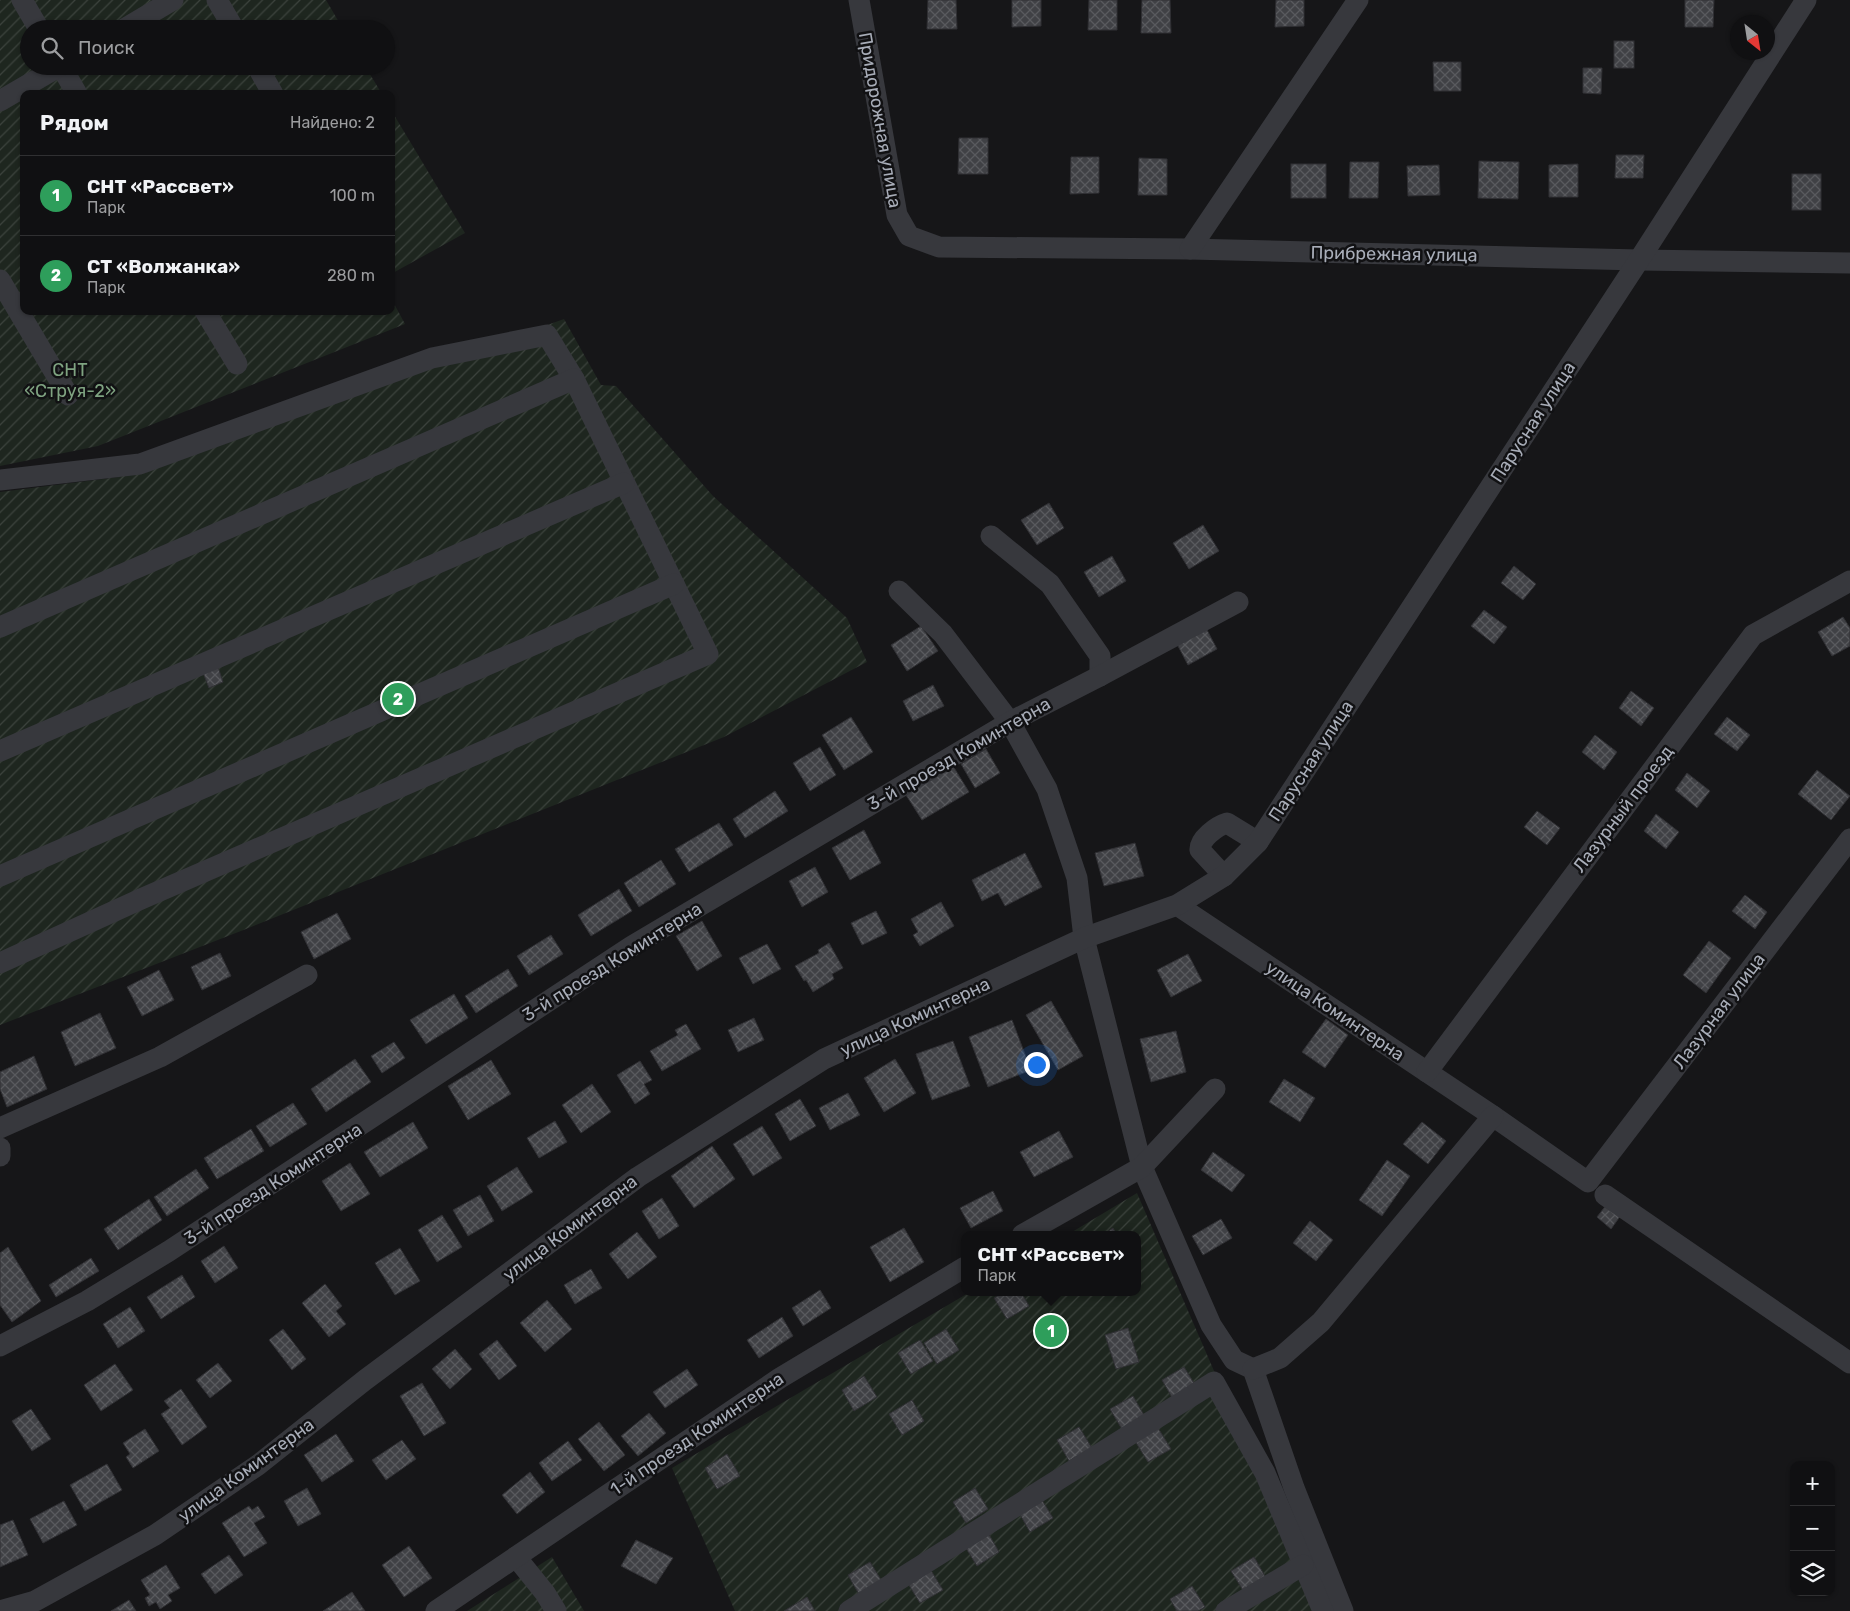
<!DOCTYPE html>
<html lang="ru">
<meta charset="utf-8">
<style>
:root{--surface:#101012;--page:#1e1e20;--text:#f1f3f6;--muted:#9c9d9f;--line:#303032;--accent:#ea580c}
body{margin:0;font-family:Rubik,sans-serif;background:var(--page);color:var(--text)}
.controls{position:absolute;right:15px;bottom:15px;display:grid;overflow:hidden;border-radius:10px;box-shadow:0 1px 4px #0004}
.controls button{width:45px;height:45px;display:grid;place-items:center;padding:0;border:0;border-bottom:1px solid var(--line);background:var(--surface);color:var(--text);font:25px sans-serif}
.compass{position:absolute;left:1730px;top:15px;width:45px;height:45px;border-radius:50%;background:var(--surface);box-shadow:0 1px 4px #0004;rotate:150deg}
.you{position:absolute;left:1036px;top:1064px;width:18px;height:18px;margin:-12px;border:4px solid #fff;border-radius:50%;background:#1a73e8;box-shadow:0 0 0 8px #1a73e833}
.badge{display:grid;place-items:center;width:32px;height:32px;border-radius:50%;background:var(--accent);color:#fff;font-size:16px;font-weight:700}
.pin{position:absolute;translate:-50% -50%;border:2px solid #fff;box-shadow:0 1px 5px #0006}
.popup{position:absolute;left:961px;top:1231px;width:180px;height:65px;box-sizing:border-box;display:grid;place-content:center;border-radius:10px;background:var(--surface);filter:drop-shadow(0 1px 4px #0005);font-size:16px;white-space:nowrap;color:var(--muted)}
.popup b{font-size:19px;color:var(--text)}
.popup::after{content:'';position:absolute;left:50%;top:100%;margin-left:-10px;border:10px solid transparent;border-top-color:var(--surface)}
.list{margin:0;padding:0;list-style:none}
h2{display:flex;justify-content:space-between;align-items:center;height:65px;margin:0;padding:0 20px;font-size:21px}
h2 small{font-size:16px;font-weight:400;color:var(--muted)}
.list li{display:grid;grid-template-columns:32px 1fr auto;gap:15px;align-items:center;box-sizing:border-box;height:80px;padding:0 20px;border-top:1px solid var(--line)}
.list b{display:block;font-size:19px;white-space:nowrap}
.list p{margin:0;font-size:16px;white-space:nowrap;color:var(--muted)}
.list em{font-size:16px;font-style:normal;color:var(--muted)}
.icon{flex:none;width:28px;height:28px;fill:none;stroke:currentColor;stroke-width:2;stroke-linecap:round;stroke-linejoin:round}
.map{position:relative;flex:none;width:1850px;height:1611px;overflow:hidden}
.search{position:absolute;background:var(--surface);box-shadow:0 1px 4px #0004;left:20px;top:20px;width:375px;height:55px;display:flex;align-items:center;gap:12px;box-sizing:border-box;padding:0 18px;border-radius:28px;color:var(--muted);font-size:19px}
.panel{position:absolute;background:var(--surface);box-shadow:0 1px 4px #0004;left:20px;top:90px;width:375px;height:225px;border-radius:10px}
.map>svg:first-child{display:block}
.garden{fill:url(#garden-furrows)}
.building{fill:url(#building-cross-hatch);stroke:#303034}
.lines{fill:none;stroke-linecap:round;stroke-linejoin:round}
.minor{stroke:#37383d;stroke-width:21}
.labels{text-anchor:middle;stroke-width:5;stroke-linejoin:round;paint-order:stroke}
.street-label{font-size:18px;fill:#a8adb8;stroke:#111113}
.park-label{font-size:18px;fill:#7fa381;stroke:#111113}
</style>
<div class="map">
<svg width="1850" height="1611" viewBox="0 0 1850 1611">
<defs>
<pattern id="garden-furrows" width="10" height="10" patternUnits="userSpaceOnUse" patternTransform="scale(1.25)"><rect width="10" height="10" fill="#1e261f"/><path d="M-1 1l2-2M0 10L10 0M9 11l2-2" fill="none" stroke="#3c433d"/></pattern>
<pattern id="building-cross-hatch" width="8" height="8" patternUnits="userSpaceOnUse" patternTransform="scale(1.25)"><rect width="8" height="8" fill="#404145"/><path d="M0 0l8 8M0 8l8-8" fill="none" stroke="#595a5e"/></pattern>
</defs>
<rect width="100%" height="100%" fill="#161618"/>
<!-- garden -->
<g class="garden">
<polygon points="0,0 326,0 343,29 29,29 29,66 365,66 382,94 24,94 24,311 391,311 391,298 405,324 98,446 0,466"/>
<polygon points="391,110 465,233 391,274"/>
<polygon points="564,319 601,385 616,386 713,496 847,618 867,662 724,737 246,929 0,1025 0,492 119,477"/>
<polygon points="1137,1193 1318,1611 735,1611 672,1468 970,1292 1137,1292 1137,1235 1067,1235"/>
<polygon points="552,1557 584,1611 467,1611"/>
</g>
<!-- building -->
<g class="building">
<polygon points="928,0 956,0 957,29 927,29"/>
<polygon points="1012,0 1041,0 1041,26 1012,27"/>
<polygon points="1089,0 1117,0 1117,30 1088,30"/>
<polygon points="1142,0 1170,0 1171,33 1141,33"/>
<polygon points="1276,0 1304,0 1304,26 1275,27"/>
<polygon points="1685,0 1714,0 1713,27 1685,27"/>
<rect x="1614" y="41" width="20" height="27"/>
<polygon points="1433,62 1461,62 1461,91 1434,91"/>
<polygon points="1583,68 1602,68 1601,94 1583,93"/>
<polygon points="959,138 988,138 988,174 958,174"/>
<polygon points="1616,155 1644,155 1643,178 1615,178"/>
<polygon points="1071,157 1099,157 1099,193 1070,194"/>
<polygon points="1139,158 1167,159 1167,195 1138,195"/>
<polygon points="1479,161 1519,162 1518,199 1478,198"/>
<polygon points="1350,162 1379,162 1378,198 1349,198"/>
<rect x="1291" y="164" width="35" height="34"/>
<polygon points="1578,164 1578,197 1549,197 1549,165"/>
<polygon points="1439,165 1440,195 1408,196 1407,166"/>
<rect x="1792" y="174" width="29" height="36"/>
<polygon points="1049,503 1064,528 1037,545 1021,520"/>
<polygon points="1203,525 1219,551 1189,569 1173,543"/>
<polygon points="1112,556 1126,581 1099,597 1084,572"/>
<polygon points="1514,566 1536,584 1523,600 1501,583"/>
<polygon points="1484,610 1507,627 1494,644 1471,626"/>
<polygon points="1843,617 1850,628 1850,646 1832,656 1818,632"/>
<polygon points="921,626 938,651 907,671 891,645"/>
<polygon points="1206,628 1217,649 1188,665 1177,644"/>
<polygon points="217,664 223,682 209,688 202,670"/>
<polygon points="933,685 944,706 913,721 903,701"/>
<polygon points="1631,691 1654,708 1641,726 1619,708"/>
<polygon points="851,717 873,752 844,770 822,735"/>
<polygon points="1727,717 1750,735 1737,751 1714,734"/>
<polygon points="1595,735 1617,752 1604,770 1582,752"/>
<polygon points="820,747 836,775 810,791 793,763"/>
<polygon points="986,749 1000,773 975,788 961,764"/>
<polygon points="953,766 969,792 922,820 906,795"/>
<polygon points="1817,770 1850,796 1831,820 1798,794"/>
<polygon points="1687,773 1710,791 1697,808 1675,790"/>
<polygon points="775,791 788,811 745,838 733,819"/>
<polygon points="1537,811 1560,828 1547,845 1524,827"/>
<polygon points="1656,814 1679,832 1666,849 1644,831"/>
<polygon points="719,823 733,845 689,872 675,849"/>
<polygon points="864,830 881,863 850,880 832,848"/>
<polygon points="1135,843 1144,876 1104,886 1095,853"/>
<polygon points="1025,853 1042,887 1005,906 998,893 982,901 972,880"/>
<polygon points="661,860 676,884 639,907 624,883"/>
<polygon points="815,867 828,892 802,907 789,881"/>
<polygon points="619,889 632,911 591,936 578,915"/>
<polygon points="1745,895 1767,912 1755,929 1732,911"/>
<polygon points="941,902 954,926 920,946 913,935 918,932 911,919"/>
<polygon points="876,911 887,933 862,945 851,923"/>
<polygon points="337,913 351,939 314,959 301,932"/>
<polygon points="702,921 722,956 697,971 676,936"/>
<polygon points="551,935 563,954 529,975 517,956"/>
<polygon points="1709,941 1731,958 1706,993 1683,975"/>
<polygon points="829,943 843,968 832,974 834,979 813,992 806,980 804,981 795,966 819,953 818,950"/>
<polygon points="767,944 781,969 753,984 739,958"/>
<polygon points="220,953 231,976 202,990 191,967"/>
<polygon points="1188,954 1202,981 1171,997 1157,970"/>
<polygon points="508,969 518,986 476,1013 465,996"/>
<polygon points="159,970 174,1000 142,1016 127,987"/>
<polygon points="454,994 468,1018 426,1044 410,1020"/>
<polygon points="1051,1001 1083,1056 1058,1070 1026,1015"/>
<polygon points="100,1013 116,1048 75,1066 61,1032"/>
<polygon points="754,1018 764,1040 738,1052 728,1030"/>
<polygon points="1326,1019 1348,1035 1325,1068 1302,1052"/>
<polygon points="1012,1020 1031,1070 988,1087 969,1037"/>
<polygon points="686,1024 701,1049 662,1071 650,1051 678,1035 675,1030"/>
<polygon points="1176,1031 1186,1072 1151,1082 1140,1039"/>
<polygon points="953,1041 970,1086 932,1100 916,1054"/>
<polygon points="394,1042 405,1058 382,1073 371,1056"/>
<polygon points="34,1056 47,1089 7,1107 0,1089 0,1072"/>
<polygon points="355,1059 371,1082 326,1112 311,1089"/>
<polygon points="895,1059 916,1093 884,1112 864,1078"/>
<polygon points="491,1060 511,1094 468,1120 448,1086"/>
<polygon points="640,1061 652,1080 644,1084 650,1094 635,1104 617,1075"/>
<polygon points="1284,1079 1315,1098 1300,1122 1269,1102"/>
<polygon points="592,1084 611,1112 581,1133 562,1105"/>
<polygon points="848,1093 860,1115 830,1130 819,1108"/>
<polygon points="800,1099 816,1126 790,1141 775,1114"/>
<polygon points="293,1103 307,1124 270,1147 256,1126"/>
<polygon points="555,1121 567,1142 539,1158 527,1138"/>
<polygon points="413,1122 428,1148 380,1177 364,1152"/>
<polygon points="1422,1122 1446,1141 1428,1164 1403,1144"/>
<polygon points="762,1126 782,1158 753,1176 733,1144"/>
<polygon points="251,1129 264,1151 217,1179 204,1158"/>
<polygon points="1059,1131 1073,1157 1034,1177 1020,1152"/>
<polygon points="712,1146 735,1179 694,1208 671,1176"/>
<polygon points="1213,1152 1245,1175 1232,1192 1201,1170"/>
<polygon points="1387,1160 1410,1176 1382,1216 1359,1200"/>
<polygon points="350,1163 370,1194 341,1211 322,1181"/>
<polygon points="517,1167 533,1192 502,1211 487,1186"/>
<polygon points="196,1169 209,1188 167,1216 154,1197"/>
<polygon points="993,1191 1003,1211 971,1228 960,1208"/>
<polygon points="480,1195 494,1221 468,1236 453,1210"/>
<polygon points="662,1198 679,1226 659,1239 642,1211"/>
<polygon points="149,1199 162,1220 118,1250 104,1229"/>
<polygon points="1607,1204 1621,1215 1611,1229 1597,1217"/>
<polygon points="442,1215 462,1247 437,1262 418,1230"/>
<polygon points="1221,1219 1232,1238 1203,1255 1192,1236"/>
<polygon points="1310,1221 1333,1240 1316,1261 1293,1243"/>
<polygon points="904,1228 924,1262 890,1282 870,1247"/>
<polygon points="1113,1228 1117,1235 1103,1235"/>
<polygon points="637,1232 657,1257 628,1279 609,1254"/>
<polygon points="224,1246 238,1268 215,1283 201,1261"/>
<polygon points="8,1247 41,1301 12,1322 0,1305 0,1253"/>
<polygon points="400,1248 420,1281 395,1295 375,1263"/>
<polygon points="91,1258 99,1271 56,1297 49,1285"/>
<polygon points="591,1269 602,1288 575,1304 564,1285"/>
<polygon points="182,1275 195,1297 161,1319 147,1297"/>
<polygon points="325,1284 342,1306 336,1311 346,1324 329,1337 302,1303"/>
<polygon points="820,1290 831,1308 803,1326 792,1308"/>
<polygon points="1004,1292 1021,1292 1029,1306 1007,1319 994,1298"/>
<polygon points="547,1300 572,1329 545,1352 520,1323"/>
<polygon points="130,1307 145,1331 118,1348 103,1324"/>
<polygon points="782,1317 793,1336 759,1358 747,1340"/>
<polygon points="1128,1328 1139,1362 1116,1369 1105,1335"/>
<polygon points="283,1329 306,1359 292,1370 269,1340"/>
<polygon points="946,1329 959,1350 937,1364 924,1343"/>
<polygon points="497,1340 517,1366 499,1380 479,1354"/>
<polygon points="920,1340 933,1361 911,1374 898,1353"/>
<polygon points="455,1349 472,1369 450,1389 432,1369"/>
<polygon points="218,1363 232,1381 210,1398 196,1380"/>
<polygon points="115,1364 133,1390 101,1411 84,1385"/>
<polygon points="1184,1367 1197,1388 1174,1401 1162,1380"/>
<polygon points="687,1369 698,1385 665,1408 653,1392"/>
<polygon points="864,1376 877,1397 854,1411 842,1390"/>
<polygon points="422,1383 446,1423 424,1436 400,1396"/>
<polygon points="181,1389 207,1427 182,1445 161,1414 170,1408 164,1401"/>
<polygon points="1133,1396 1145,1417 1123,1431 1110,1409"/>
<polygon points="912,1400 924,1421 902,1435 889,1414"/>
<polygon points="31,1409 51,1439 32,1451 12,1421"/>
<polygon points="649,1413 666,1433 638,1456 621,1436"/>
<polygon points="599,1422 625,1455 604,1471 578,1439"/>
<polygon points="1079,1427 1092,1448 1069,1461 1057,1440"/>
<polygon points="1158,1428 1171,1449 1148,1462 1135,1441"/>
<polygon points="145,1429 159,1451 133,1468 126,1457 130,1454 123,1443"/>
<polygon points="336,1434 354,1461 322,1482 304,1455"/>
<polygon points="402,1440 416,1459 386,1480 372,1460"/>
<polygon points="568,1441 582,1460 552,1481 539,1463"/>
<polygon points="727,1454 740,1476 717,1489 705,1468"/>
<polygon points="107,1464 122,1490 85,1511 70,1485"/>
<polygon points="530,1472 545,1492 517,1514 502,1495"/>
<polygon points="307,1488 321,1514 298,1526 284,1501"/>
<polygon points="975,1488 988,1509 966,1523 953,1502"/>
<polygon points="1040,1497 1053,1518 1030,1532 1018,1511"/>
<polygon points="64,1501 77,1525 43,1543 30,1519"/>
<polygon points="249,1506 252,1510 258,1506 265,1517 254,1523 267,1543 244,1557 222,1523"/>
<polygon points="13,1520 28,1555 0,1567 0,1525"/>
<polygon points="987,1531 999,1552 977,1566 964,1545"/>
<polygon points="636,1540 673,1558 656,1584 621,1566"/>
<polygon points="409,1546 432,1578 404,1597 382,1565"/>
<polygon points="229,1555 243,1575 215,1594 201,1574"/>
<polygon points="1254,1557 1266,1578 1244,1592 1231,1571"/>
<polygon points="870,1562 883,1583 860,1596 848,1575"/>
<polygon points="166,1565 180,1588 168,1595 172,1601 160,1609 156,1602 149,1606 145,1598 150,1595 141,1580"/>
<polygon points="930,1569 943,1590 920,1603 907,1582"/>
<polygon points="1192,1586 1205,1607 1198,1611 1177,1611 1170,1599"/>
<polygon points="352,1592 365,1611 323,1611"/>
<polygon points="807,1597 815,1611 784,1611"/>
<polygon points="129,1600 136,1611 111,1611"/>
</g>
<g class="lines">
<!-- minor -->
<g class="minor">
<polyline points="22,0 39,29"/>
<polyline points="217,0 234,29"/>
<polyline points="859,0 897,215 909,236 939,247 1190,249 1639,260 1850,263"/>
<polyline points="124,29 173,0"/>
<polyline points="61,66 77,94"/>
<polyline points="257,66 273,94"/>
<polyline points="0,101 60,66"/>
<polyline points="1190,249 1358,0"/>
<polyline points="0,280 68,395"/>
<polyline points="205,311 237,364"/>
<polyline points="0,480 140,464 432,358 547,335 574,379"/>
<polyline points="991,536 1050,584 1100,656 1100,676"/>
<polyline points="899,591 943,634 1010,722 1047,789 1077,878 1084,938 1142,1167 1211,1325 1234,1360 1253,1369 1294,1488 1343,1611"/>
<polyline points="0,627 574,379 708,654 141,899 0,963"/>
<polyline points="0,751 624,483"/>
<polyline points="0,876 674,584"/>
<path d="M1224,876l-24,-26c-1,-11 17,-24 27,-27l31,19"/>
<polyline points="1177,905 1493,1116 1588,1182 1850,839"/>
<polyline points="1427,1072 1753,635 1850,581"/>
<polyline points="0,1128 160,1057 307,975"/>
<polyline points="0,1148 0,1156"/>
<polyline points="1605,1195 1850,1363"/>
<polyline points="1022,1235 1142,1167 1215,1089"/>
<polyline points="0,1346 87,1301 169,1251 632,946 1010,722 1100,676 1238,602"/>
<polyline points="1253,1369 1280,1358 1321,1322 1493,1116"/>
<polyline points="516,1557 545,1593 556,1611"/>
<polyline points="0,1611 35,1601 155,1535 258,1465 365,1380 638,1177 824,1059 1084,938 1177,905 1224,876 1258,842 1639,260 1806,0"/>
<polyline points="436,1611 780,1378 965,1267"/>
<polyline points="849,1611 1214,1382 1265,1473 1323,1611"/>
<polyline points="1226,1611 1303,1565"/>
</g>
</g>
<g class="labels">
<!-- street labels -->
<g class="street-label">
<text transform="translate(880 120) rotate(80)" y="6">Придорожная улица</text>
<text transform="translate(1394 254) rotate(1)" y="6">Прибрежная улица</text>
<text transform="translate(1533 422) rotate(-57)" y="6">Парусная улица</text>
<text transform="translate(959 754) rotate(-30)" y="6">3-й проезд Коминтерна</text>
<text transform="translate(1311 761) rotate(-57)" y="6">Парусная улица</text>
<text transform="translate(1623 809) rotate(-53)" y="6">Лазурный проезд</text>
<text transform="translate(612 962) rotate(-32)" y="6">3-й проезд Коминтерна</text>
<text transform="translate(1335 1011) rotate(34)" y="6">улица Коминтерна</text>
<text transform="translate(1719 1011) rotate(-53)" y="6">Лазурная улица</text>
<text transform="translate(915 1017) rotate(-25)" y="6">улица Коминтерна</text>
<text transform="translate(273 1184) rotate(-33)" y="6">3-й проезд Коминтерна</text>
<text transform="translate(570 1228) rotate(-37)" y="6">улица Коминтерна</text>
<text transform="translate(697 1434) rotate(-34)" y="6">1-й проезд Коминтерна</text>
<text transform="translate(246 1470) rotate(-36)" y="6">улица Коминтерна</text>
</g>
<!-- park labels -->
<g class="park-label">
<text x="70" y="376">СНТ<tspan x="70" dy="21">«Струя-2»</tspan></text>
</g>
</g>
</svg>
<div class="controls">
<button>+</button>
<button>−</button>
<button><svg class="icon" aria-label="layers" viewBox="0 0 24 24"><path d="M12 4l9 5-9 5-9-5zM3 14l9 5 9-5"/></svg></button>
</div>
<svg class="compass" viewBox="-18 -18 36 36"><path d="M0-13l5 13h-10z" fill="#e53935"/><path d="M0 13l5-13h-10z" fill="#9c9d9f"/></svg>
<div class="you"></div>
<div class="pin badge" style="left:1051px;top:1331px;background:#2e9e5b">1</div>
<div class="popup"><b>СНТ «Рассвет»</b>Парк</div>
<div class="pin badge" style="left:398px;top:699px;background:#2e9e5b">2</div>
<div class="search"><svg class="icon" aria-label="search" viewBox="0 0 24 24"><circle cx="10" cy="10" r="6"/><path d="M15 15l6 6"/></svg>Поиск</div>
<section class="panel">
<h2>Рядом<small>Найдено: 2</small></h2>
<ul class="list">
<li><span class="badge" style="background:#2e9e5b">1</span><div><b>СНТ «Рассвет»</b><p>Парк</p></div><em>100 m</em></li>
<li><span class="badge" style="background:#2e9e5b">2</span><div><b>СТ «Волжанка»</b><p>Парк</p></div><em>280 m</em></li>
</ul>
</section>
</div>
